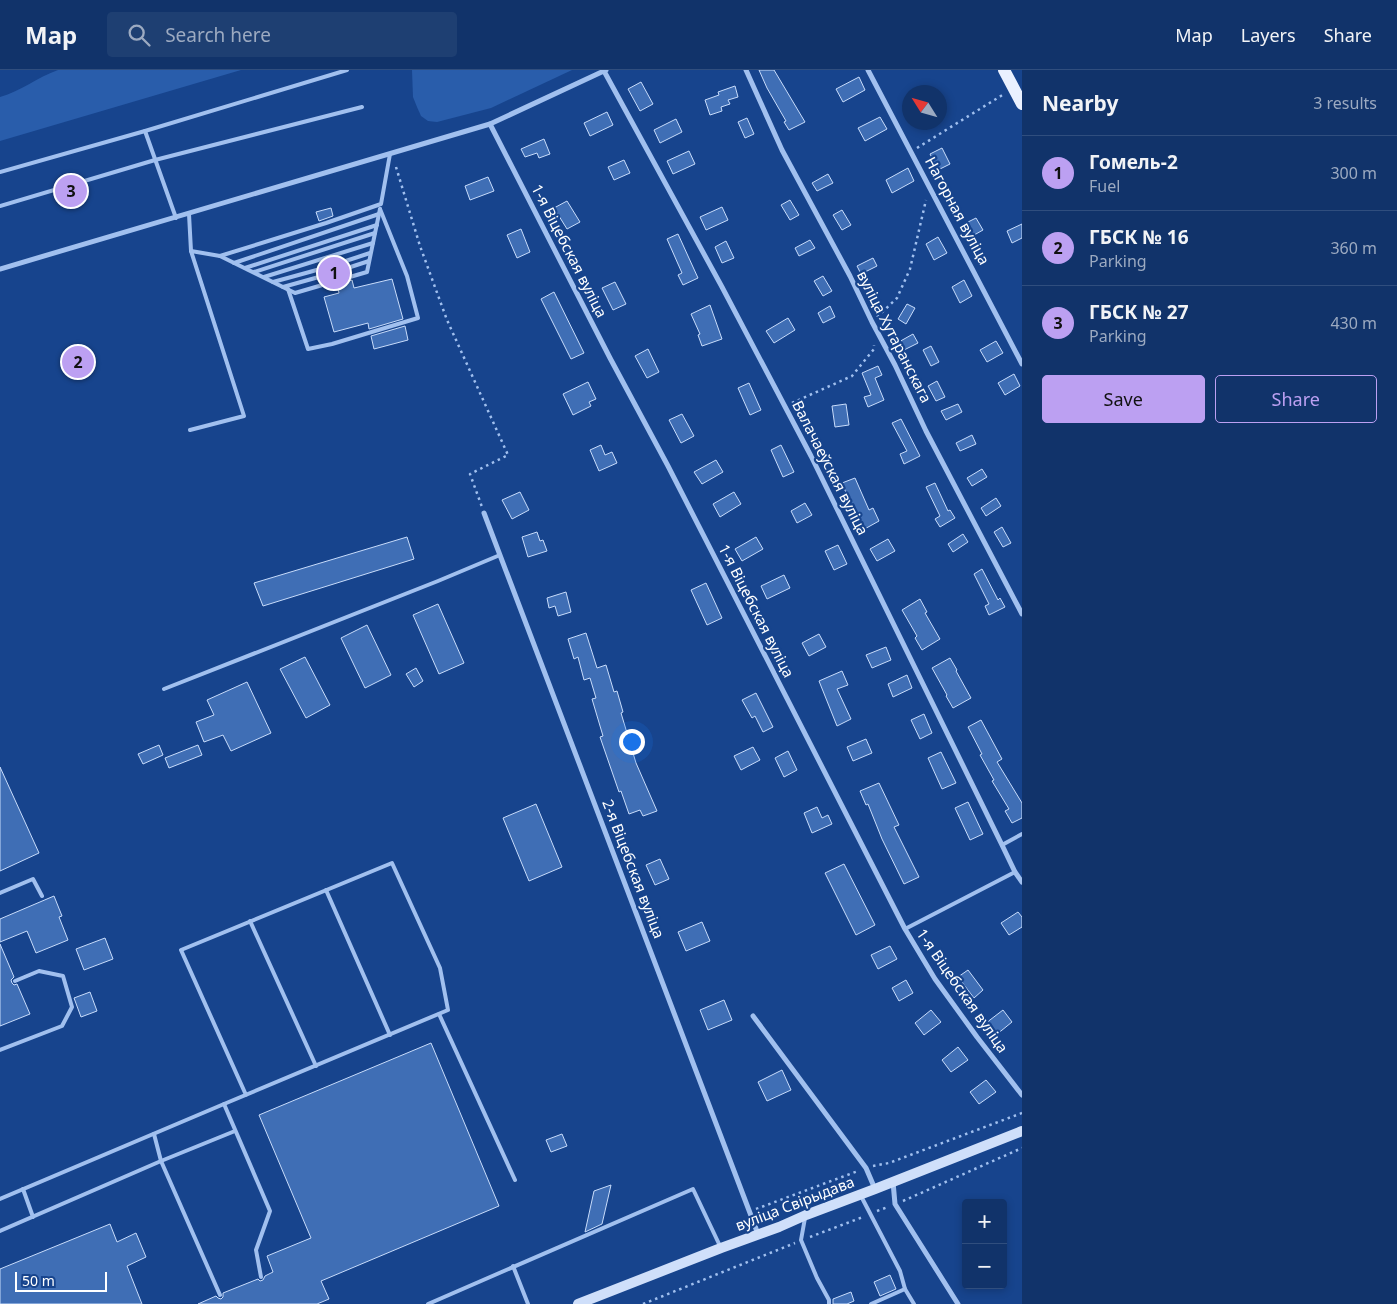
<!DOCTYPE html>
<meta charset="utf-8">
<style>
:root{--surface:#11336a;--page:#1e3f72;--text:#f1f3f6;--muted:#9caac1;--line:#304e7e;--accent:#bca0f2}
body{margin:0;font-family:"Noto Sans",sans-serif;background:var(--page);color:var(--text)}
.controls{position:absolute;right:15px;bottom:15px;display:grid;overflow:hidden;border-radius:5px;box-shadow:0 2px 8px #0003}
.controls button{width:45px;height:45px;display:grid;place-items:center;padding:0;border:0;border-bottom:1px solid var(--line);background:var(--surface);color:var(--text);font:25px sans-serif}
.compass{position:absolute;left:902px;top:15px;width:45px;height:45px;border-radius:50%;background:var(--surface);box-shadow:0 2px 8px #0003;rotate:307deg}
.scale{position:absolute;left:15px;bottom:12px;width:92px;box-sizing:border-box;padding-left:5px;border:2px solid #fff;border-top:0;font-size:14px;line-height:18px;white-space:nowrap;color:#fff;-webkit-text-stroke:4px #17448d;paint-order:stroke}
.you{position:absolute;left:631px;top:671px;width:18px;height:18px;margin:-12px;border:4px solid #fff;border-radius:50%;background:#1a73e8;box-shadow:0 0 0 8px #1a73e833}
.badge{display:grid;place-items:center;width:32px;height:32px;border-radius:50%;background:var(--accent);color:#111;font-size:16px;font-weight:700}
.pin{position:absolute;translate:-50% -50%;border:2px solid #fff;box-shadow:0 1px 5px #0006}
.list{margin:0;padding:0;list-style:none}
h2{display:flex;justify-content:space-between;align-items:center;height:65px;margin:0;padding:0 20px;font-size:21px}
h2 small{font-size:16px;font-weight:400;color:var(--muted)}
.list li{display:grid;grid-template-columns:32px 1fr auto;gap:15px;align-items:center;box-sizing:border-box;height:75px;padding:0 20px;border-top:1px solid var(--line)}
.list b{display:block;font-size:19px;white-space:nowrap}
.list p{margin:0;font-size:16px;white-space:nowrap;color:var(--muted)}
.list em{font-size:16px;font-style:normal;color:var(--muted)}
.actions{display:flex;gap:10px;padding:15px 20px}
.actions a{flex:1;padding:11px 0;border:1px solid var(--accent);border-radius:5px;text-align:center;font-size:18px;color:var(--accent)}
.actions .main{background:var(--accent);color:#111}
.icon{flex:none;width:28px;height:28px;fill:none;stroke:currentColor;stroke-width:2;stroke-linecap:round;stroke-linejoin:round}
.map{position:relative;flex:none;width:1022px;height:1234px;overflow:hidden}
header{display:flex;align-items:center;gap:30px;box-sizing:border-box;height:70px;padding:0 25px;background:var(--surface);border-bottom:1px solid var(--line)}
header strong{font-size:24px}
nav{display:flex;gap:28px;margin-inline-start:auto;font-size:18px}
.search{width:350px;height:45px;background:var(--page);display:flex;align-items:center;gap:12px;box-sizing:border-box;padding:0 18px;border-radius:5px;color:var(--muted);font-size:19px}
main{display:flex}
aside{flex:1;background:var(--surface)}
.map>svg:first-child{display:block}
.green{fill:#295dab}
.building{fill:#3f6eb5;stroke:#c8dcfb}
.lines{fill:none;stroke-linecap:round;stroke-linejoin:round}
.path{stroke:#a1c0ef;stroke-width:2.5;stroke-dasharray:2.5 4;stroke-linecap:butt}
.service{stroke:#a1c0ef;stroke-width:4}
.minor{stroke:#a1c0ef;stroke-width:5}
.secondary{stroke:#cfdffa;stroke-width:10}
.primary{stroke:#eaf1ff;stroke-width:12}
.labels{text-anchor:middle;stroke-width:4.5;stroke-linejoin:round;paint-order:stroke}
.street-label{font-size:15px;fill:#fff;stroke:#17448d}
</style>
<header>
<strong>Map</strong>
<div class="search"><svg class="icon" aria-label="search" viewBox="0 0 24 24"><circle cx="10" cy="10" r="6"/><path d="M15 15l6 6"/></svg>Search here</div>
<nav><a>Map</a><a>Layers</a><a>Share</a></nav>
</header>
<main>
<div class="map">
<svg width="1022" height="1234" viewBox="0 0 1022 1234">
<rect width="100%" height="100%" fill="#17448d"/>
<!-- green -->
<g class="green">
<path d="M58,0h183l-241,71v-44c21,-6 38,-20 58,-27z"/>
<polygon points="412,0 572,0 491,38 437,52 428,51 421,46 417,37 413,27"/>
</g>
<!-- building -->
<g class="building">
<polygon points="759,0 774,0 805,52 789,60 784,52 786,51 767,18"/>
<polygon points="859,7 865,20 843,32 836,19"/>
<polygon points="641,12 653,34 640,41 628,19"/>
<polygon points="735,16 738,27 728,30 730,34 721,37 722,41 710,45 705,30 719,25 718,22"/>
<polygon points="607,42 613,55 590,66 584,53"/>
<polygon points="880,47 887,59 865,71 858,58"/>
<polygon points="747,48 754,64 745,68 738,52"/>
<polygon points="676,49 682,62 660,73 654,60"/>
<polygon points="544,69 550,84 539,88 537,83 525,87 521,79"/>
<polygon points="942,78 950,94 938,100 930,84"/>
<polygon points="689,81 695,94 673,104 667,91"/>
<polygon points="624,90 630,103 614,110 608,97"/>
<polygon points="908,98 914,111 892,123 886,110"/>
<polygon points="828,104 833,113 817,121 812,113"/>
<polygon points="488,107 494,121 470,130 465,116"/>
<polygon points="790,130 799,145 790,150 781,135"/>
<polygon points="567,131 580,152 567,159 554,138"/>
<polygon points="722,137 728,150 706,160 700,147"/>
<polygon points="331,138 333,146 319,151 316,142"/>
<polygon points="842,140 851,155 842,160 833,145"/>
<polygon points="976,148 983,160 967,169 960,156"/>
<polygon points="1022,154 1022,168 1012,173 1007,161"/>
<polygon points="521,159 530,182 517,188 507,165"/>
<polygon points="678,164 698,208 683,215 678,205 682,203 667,169"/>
<polygon points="938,167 947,183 934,190 926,174"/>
<polygon points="810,170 815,178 799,186 795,178"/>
<polygon points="726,171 734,188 722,193 715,177"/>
<polygon points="873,188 877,196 861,204 857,196"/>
<polygon points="823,206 832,221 823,226 814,211"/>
<polygon points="392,209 403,249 369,259 368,253 334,262 324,227 339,223 337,215 352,210 354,218"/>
<polygon points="964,210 972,226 960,233 952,217"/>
<polygon points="615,212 626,234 613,240 602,218"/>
<polygon points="554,222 584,283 571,289 541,229"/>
<polygon points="907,234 915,238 906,254 898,249"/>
<polygon points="710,235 722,269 702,276 698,265 700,264 691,244"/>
<polygon points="830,236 835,247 823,253 818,243"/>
<polygon points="788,248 795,260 774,273 766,261"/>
<polygon points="405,256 408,270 374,279 371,266"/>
<polygon points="913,264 918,273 902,281 897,273"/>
<polygon points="996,271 1003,283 987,292 980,280"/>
<polygon points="931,276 939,292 931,296 923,280"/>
<polygon points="648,279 659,302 647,308 635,286"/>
<polygon points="878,296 882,305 875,308 884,330 868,337 864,327 871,325 862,303"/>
<polygon points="1014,304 1020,316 1005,325 998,313"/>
<polygon points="937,311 945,327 936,331 928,316"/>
<polygon points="588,312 596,329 589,332 591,336 573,345 563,324"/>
<polygon points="749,313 761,340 750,345 738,318"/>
<polygon points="846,334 849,355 835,357 832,336"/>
<polygon points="958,334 962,342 946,350 941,341"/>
<polygon points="682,344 694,366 681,373 669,350"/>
<polygon points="901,349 920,386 904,394 900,384 907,381 892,353"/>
<polygon points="972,365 976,374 960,381 956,373"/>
<polygon points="601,375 605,385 612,382 617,393 599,401 590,380"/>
<polygon points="781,375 794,402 783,407 771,380"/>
<polygon points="716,390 723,402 702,414 694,402"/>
<polygon points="982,399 987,407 972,416 967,408"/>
<polygon points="855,408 869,440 873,438 879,451 861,461 854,449 856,447 842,413"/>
<polygon points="935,413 948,441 950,440 955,448 940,457 935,449 940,446 926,417"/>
<polygon points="520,422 529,440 512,449 502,430"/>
<polygon points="734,422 741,434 720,447 713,434"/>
<polygon points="996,428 1001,436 986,446 981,438"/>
<polygon points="805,433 812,445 797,453 791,441"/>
<polygon points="1002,457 1011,473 1003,477 994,462"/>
<polygon points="537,462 540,471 543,470 547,481 528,487 522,467"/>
<polygon points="963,464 968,472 953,482 948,474"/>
<polygon points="407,467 414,489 263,536 254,513"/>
<polygon points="756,467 763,479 742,491 735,479"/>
<polygon points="888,469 895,481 877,491 870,479"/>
<polygon points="838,475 847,494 834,500 825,481"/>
<polygon points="982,499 998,530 1000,528 1005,537 989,545 985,536 989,534 974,504"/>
<polygon points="784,505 790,518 767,529 761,516"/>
<polygon points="706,513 722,548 707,555 691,520"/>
<polygon points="566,522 571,542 558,546 555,536 549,538 547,528"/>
<polygon points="920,529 927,542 925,543 940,569 922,580 915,568 917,566 902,540"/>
<polygon points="438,534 464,593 439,604 413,545"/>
<polygon points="367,555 391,605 365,618 341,568"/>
<polygon points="586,563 597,598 606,595 614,622 617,621 623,642 621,643 636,693 657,741 643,746 640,740 629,744 621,721 619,722 600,667 603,666 592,629 596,628 590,608 584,610 578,587 574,589 568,569"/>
<polygon points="819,564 826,577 809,586 802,573"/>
<polygon points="886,577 891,590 872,598 866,585"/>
<polygon points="305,587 330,635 306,648 280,599"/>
<polygon points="950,588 957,600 956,601 971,628 953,638 946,626 947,625 932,598"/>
<polygon points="416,598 423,611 414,617 406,604"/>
<polygon points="842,601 848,615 837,619 851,649 837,656 819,611"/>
<polygon points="907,605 912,618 893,627 888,614"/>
<polygon points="247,612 271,663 231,681 223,665 204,672 196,652 214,645 207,630"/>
<polygon points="756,623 773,657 763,662 755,646 752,648 742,630"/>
<polygon points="924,644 932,663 920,669 911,650"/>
<polygon points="981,650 1002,689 997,692 1022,733 1022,748 1012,753 1005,741 1009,739 992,711 994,710 980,685 982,684 968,657"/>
<polygon points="866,669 872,683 853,691 847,677"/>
<polygon points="159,675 163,685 143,694 138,684"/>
<polygon points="198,675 202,685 169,698 165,688"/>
<polygon points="753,677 760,690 741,700 734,686"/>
<polygon points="788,681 797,700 784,707 775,688"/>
<polygon points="941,682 956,713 942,719 928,688"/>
<polygon points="0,697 39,783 0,801"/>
<polygon points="879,713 899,755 894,757 919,807 904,814 882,769 868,734 866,735 860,721"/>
<polygon points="968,732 983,764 970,770 955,738"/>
<polygon points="536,734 562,797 529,811 503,748"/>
<polygon points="817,737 822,748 828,745 832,754 812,763 804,743"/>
<polygon points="660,789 669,809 655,815 646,795"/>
<polygon points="844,794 875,855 856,865 825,803"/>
<polygon points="54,826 62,846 59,847 68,870 36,883 27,861 0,872 0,849"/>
<polygon points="1018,842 1022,847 1022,857 1009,865 1001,853"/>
<polygon points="702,852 710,871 686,881 678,862"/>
<polygon points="105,868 113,889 84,900 76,879"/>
<polygon points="0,874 14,907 11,910 12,913 14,915 17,914 30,944 0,956"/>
<polygon points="890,876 897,889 878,899 871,885"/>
<polygon points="968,900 983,920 974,928 958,907"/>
<polygon points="906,910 913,923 899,931 892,918"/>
<polygon points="90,922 97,941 81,947 74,928"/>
<polygon points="724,930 732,950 708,960 700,940"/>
<polygon points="931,940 941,952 924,965 915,953"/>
<polygon points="1003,940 1012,952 996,965 986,953"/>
<polygon points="431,973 499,1136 321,1211 329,1229 317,1234 198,1234 216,1226 218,1228 221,1229 223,1227 223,1223 258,1209 260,1211 263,1210 265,1206 273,1202 267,1186 311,1168 259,1045"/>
<polygon points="958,977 968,990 951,1002 942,990"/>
<polygon points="782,1000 791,1020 767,1031 758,1012"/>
<polygon points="986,1010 996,1022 979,1034 970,1022"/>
<polygon points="562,1064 567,1076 551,1082 546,1070"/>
<polygon points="611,1115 602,1154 585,1162 594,1121"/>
<polygon points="110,1154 117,1172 136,1163 146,1187 127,1196 142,1234 0,1234 0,1199"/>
<polygon points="890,1205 896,1219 880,1226 874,1212"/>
<polygon points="851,1222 854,1231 847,1234 833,1234 833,1229"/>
</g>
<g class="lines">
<!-- path -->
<g class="path">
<polyline points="917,78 1004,24"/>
<polyline points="396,97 420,176 447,250 508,385 470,404 482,437"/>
<polyline points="877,247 897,228 910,199 926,130"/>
<polyline points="792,333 852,306 874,279 874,275"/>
<polyline points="873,1096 889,1093 1022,1043"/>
<polyline points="903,1131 1022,1078"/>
<polyline points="756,1139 858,1101"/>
<polyline points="877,1141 888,1137"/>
<polyline points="810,1167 863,1147"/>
<polyline points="643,1234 795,1173"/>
</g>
<!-- service -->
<g class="service">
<polyline points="145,61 176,148"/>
<polyline points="0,102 145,61 347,0"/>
<polyline points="0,136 155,90 362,37"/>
<polyline points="189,144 191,181 244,346 190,360"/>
<polyline points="191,181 220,186 326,153 381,134 390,84"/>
<polyline points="220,186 295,223 367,202 380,139"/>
<polyline points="234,193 379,144"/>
<polyline points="245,198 377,155"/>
<polyline points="254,202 375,163"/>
<polyline points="264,207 373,173"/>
<polyline points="273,212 324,198 370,183"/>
<polyline points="283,217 326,205 369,191"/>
<polyline points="288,219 308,279 332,274 418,248 407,206 380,139"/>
<polyline points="164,619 438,511 500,485"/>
<polyline points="1002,775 1022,764"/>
<polyline points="326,820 390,965"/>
<polyline points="0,823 33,809 42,826"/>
<polyline points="250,851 316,996"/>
<polyline points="905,859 1015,802"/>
<polyline points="439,944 515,1110"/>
<polyline points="0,980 62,956 72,937 63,906 39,901 15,911"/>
<polyline points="246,1025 181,880 392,793 440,898 448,940 224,1034 270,1141 256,1180 261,1207"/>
<polyline points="154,1064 161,1091 220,1225"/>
<polyline points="23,1119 33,1147"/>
<polyline points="861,1126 900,1201 905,1219 914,1234"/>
<polyline points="0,1129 224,1034"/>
<polyline points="805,1148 801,1170 817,1208 829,1230 829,1234"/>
<polyline points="0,1161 161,1091 235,1061"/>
<polyline points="513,1196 528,1234"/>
<polyline points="428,1234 693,1119 720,1176"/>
<polyline points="871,1234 905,1219"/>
</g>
<!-- minor -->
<g class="minor">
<polyline points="746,0 782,80 850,206 872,252 895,295 926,361 1022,544"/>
<polyline points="868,0 1022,294"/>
<polyline points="604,1 722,217 811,386 1002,775 1015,802 1022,812"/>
<polyline points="490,54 610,288 668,396 905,859 935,909 977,967 1022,1025"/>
<polyline points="0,199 490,54 606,0"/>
<polyline points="484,443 758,1164"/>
<polyline points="753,946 866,1098 875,1119"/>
<polyline points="893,1112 895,1134 958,1234"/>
</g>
<!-- secondary -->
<polyline class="secondary" points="578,1234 721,1178 779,1157 806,1145 875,1119 1022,1061"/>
<!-- primary -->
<polyline class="primary" points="1004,0 1022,34"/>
</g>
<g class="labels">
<!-- street labels -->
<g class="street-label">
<text transform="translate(957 141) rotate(62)" y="5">Нагорная вуліца</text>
<text transform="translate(569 181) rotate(63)" y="5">1-я Віцебская вуліца</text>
<text transform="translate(894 267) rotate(63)" y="5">вуліца Хутаранскага</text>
<text transform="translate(830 398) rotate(63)" y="5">Валачаеўская вуліца</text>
<text transform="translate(756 541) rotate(63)" y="5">1-я Віцебская вуліца</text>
<text transform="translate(633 799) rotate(69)" y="5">2-я Віцебская вуліца</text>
<text transform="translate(962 921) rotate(55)" y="5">1-я Віцебская вуліца</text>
<text transform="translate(795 1134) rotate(-21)" y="5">вуліца Свірыдава</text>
</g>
</g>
</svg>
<div class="controls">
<button>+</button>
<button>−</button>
</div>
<svg class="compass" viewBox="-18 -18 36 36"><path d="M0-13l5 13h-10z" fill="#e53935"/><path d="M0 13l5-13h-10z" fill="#9caac1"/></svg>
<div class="scale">50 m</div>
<div class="you"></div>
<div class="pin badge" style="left:334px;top:203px">1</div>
<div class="pin badge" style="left:78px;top:292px">2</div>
<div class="pin badge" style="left:71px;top:121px">3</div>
</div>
<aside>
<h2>Nearby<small>3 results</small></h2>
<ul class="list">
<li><span class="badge">1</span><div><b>Гомель-2</b><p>Fuel</p></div><em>300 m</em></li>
<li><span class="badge">2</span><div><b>ГБСК № 16</b><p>Parking</p></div><em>360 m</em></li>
<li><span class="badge">3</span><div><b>ГБСК № 27</b><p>Parking</p></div><em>430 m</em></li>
</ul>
<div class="actions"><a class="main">Save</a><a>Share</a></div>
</aside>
</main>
